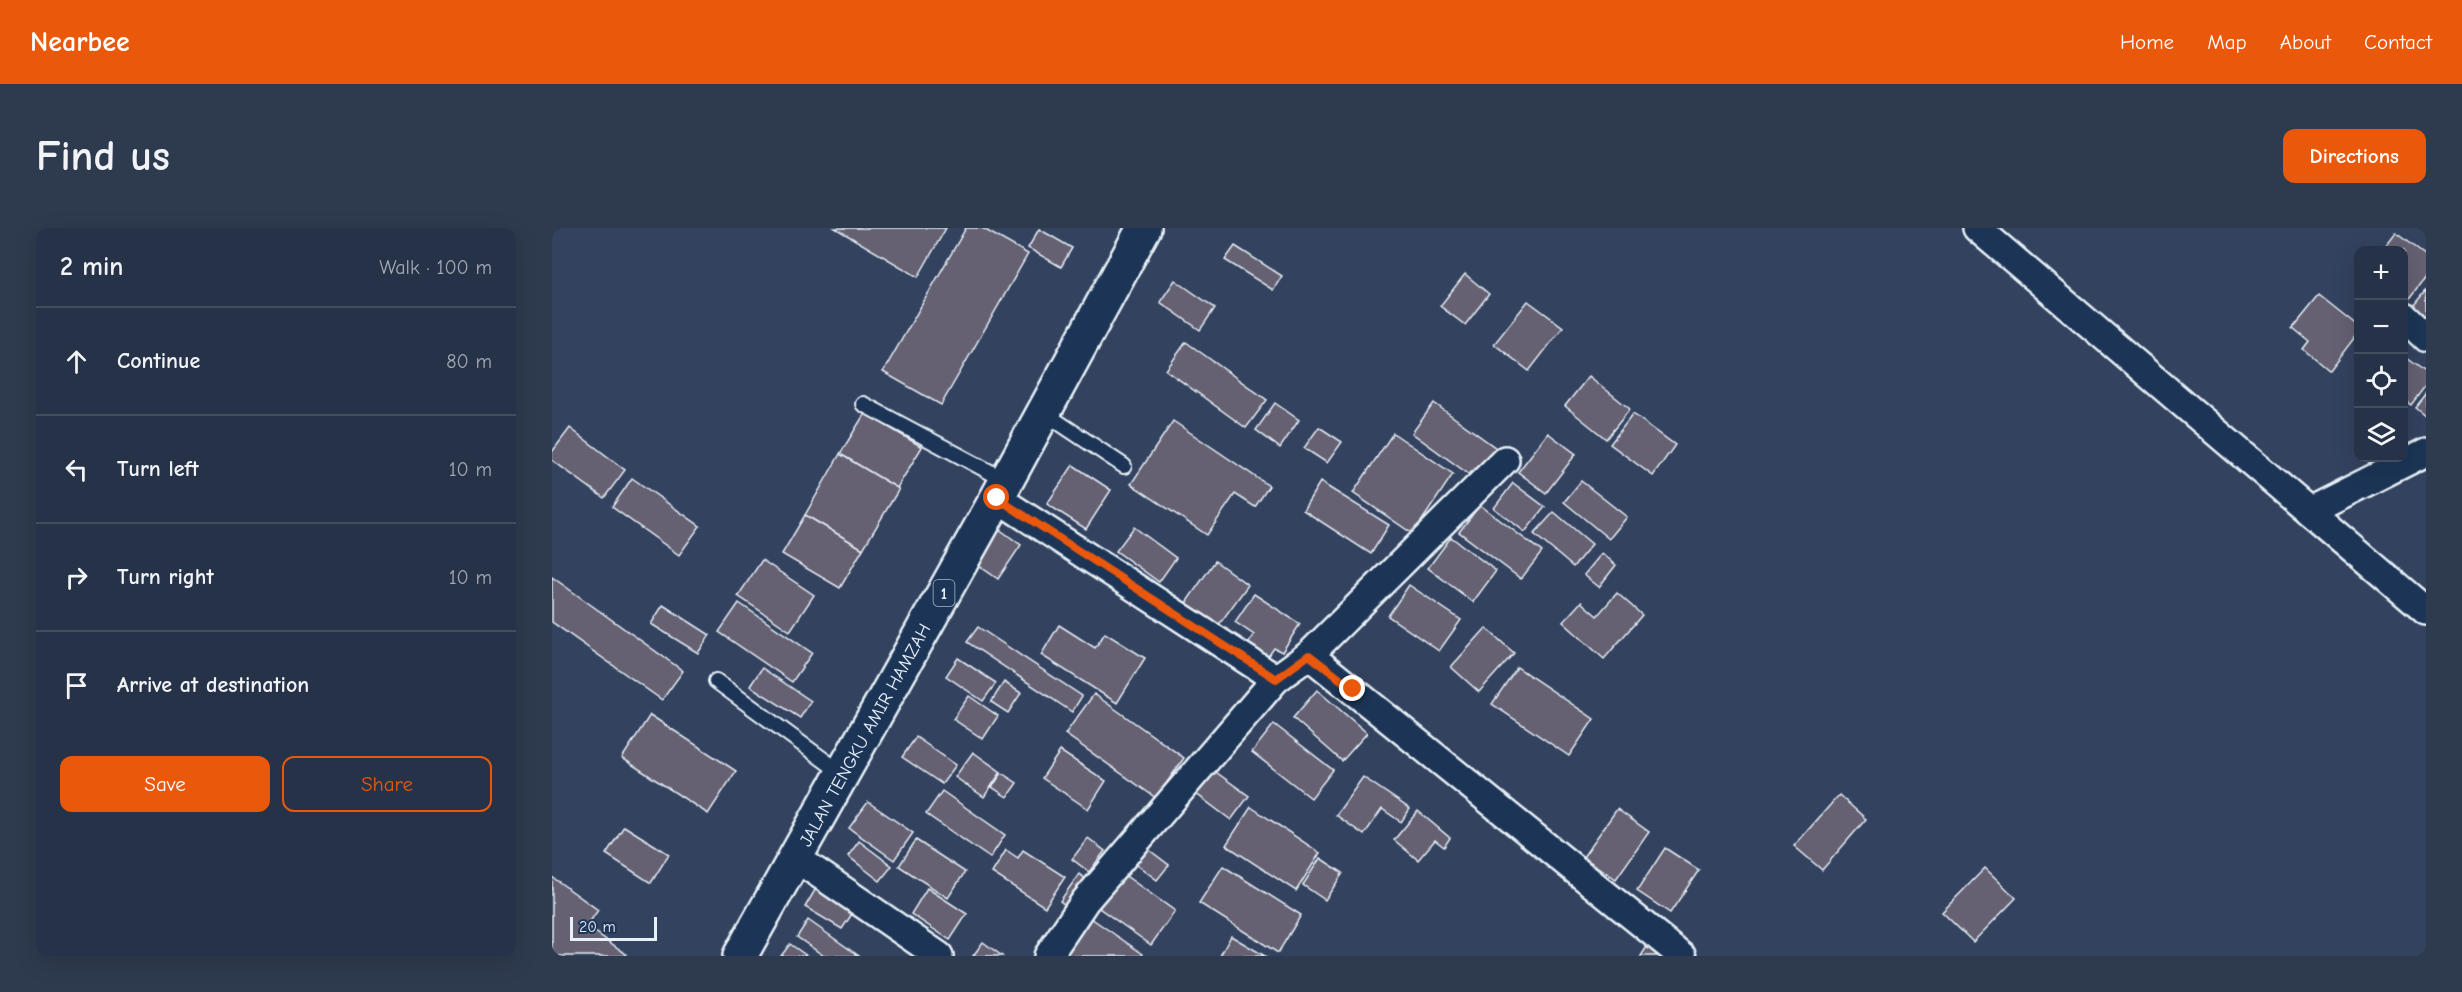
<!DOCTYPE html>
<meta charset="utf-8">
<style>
:root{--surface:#263247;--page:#2e3a4e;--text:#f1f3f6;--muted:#a4aab4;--line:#424d60;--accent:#ea580c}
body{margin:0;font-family:"Comic Neue",sans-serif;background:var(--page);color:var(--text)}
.controls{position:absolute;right:18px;top:18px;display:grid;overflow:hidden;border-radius:12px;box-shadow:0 6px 24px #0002}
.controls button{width:54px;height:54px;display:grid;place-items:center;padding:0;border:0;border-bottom:2px solid var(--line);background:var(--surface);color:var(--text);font:30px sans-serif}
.scale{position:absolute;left:18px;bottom:15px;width:87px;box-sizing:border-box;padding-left:6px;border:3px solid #e8f1f8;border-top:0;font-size:16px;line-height:21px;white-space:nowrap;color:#e8f1f8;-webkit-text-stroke:4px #1d3557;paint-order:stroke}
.stop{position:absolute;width:18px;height:18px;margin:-14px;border:4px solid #ea580c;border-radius:50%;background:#fff}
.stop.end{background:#ea580c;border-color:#fff;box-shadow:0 2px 6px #0008}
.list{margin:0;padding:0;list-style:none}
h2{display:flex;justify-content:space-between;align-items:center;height:78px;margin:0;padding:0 24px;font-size:26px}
h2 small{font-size:20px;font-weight:400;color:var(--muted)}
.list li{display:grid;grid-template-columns:39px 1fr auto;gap:18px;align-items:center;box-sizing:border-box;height:108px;padding:0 24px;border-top:2px solid var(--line)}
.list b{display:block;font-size:22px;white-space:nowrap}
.list em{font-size:20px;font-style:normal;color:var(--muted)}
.actions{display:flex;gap:12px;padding:18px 24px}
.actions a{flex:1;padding:14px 0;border:2px solid var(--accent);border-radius:12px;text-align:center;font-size:21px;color:var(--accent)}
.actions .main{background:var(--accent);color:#fff}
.icon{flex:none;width:33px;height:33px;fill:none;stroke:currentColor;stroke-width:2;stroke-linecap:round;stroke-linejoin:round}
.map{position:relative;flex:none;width:1874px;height:728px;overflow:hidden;border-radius:12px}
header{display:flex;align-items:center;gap:36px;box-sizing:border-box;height:84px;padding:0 30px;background:var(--accent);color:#fff}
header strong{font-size:28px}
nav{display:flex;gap:33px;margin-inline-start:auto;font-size:21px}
.intro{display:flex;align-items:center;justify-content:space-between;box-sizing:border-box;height:144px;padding:0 36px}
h1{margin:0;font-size:42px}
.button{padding:15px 27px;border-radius:12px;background:var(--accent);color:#fff;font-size:21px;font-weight:700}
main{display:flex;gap:36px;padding:0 36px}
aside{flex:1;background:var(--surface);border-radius:12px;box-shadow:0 6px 24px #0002}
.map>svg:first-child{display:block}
.building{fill:#656172;stroke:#e8f1f8;stroke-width:1.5}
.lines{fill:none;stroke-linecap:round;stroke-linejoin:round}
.lane-casing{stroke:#e8f1f8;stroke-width:18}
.street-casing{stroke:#e8f1f8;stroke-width:32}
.highway-casing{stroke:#e8f1f8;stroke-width:38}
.lane{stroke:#1d3557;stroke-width:14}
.street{stroke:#1d3557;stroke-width:27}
.highway{stroke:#1d3557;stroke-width:33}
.route{stroke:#ea580c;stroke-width:8}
.labels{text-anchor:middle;stroke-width:4.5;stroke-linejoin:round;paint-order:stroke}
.shield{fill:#1d3557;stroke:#abb9c8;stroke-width:1.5}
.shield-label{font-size:16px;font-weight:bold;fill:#e8f1f8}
.street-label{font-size:18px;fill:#e8f1f8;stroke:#1d3557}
</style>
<header>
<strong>Nearbee</strong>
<nav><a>Home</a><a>Map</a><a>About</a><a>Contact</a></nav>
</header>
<div class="intro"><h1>Find us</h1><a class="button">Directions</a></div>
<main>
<aside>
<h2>2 min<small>Walk · 100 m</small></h2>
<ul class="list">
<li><svg class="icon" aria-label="ahead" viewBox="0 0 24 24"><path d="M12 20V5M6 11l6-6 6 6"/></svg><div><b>Continue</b></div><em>80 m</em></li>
<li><svg class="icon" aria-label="left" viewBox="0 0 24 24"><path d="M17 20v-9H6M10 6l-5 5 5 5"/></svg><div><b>Turn left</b></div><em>10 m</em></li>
<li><svg class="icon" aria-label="right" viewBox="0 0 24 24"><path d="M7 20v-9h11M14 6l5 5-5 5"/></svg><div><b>Turn right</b></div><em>10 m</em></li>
<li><svg class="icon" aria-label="arrive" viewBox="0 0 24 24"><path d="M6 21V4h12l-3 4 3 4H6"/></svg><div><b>Arrive at destination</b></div></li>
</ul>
<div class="actions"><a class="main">Save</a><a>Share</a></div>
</aside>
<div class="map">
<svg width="1874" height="728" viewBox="0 0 1874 728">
<rect width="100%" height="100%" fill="#33425f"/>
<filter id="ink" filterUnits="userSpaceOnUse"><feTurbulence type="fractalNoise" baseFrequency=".0167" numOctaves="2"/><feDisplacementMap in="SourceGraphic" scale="12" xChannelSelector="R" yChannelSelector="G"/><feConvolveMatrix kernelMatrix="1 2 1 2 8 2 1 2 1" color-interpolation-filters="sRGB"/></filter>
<g filter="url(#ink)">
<!-- building -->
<g class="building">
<polygon points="283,0 394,0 366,49"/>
<polygon points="414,0 430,0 476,26 389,177 331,144"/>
<polygon points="487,1 520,20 509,39 476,20"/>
<polygon points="1844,5 1874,28 1874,49 1852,78 1852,22 1831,22"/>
<polygon points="683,18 730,48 721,62 673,32"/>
<polygon points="913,46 937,66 913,97 888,78"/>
<polygon points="623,52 663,80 648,102 608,74"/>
<polygon points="1874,62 1874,95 1858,82"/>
<polygon points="1767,68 1806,99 1806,105 1777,143 1752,122 1758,114 1741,100"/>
<polygon points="976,73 1011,99 977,143 942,116"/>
<polygon points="634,114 715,172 694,200 614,142"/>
<polygon points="1854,130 1874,145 1874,157 1859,177 1852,172 1852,133"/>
<polygon points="1037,148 1078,181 1054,211 1013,178"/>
<polygon points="1874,165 1874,188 1863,179"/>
<polygon points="723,175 747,192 728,220 704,202"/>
<polygon points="882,175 944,220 922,250 860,205"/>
<polygon points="313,185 370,219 345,260 288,226"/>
<polygon points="1081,186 1123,217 1101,248 1058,216"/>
<polygon points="621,193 717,258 703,279 683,266 655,307 579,256"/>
<polygon points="767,199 790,214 775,235 752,220"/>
<polygon points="18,200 73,242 52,270 0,232 0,224"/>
<polygon points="841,205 901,246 861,306 801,265"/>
<polygon points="996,205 1024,226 994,265 966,244"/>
<polygon points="288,226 347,261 311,321 253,287"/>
<polygon points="521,237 559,262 534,301 495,276"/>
<polygon points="80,250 148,298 127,327 60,279"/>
<polygon points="1029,253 1075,289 1057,311 1012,274"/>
<polygon points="768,254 837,297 819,326 751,282"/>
<polygon points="961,255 993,279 973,304 942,280"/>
<polygon points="928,277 990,324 969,351 907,304"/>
<polygon points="1002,284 1040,316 1021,339 982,306"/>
<polygon points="253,287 311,321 288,360 230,326"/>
<polygon points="582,299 624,330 607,354 564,323"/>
<polygon points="447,301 469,317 446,351 423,335"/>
<polygon points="899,309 944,343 921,374 876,340"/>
<polygon points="1050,325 1064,337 1047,359 1032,347"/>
<polygon points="210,332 262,367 238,403 186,368"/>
<polygon points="663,333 696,357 663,402 631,379"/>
<polygon points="0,349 131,443 110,472 0,394"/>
<polygon points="857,357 909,392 887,423 836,388"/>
<polygon points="1065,365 1090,387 1052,431 1011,394 1029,374 1045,388"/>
<polygon points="702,366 748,396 730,424 722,420 712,435 692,422 702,407 683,394"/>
<polygon points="187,375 260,425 240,454 167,404"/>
<polygon points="111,377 158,407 146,425 99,396"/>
<polygon points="507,397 543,420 553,405 593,430 565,475 489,427"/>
<polygon points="426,399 530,468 520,484 415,414"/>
<polygon points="934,400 962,425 927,464 899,439"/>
<polygon points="406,430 444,455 431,473 394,448"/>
<polygon points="965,439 1042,491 1017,528 940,476"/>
<polygon points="210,440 259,473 248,490 198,458"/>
<polygon points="452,454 469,465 456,485 439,474"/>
<polygon points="765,462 815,505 790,533 741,490"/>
<polygon points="542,466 632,530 604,570 513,506"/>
<polygon points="417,468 446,488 431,511 401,491"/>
<polygon points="98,487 184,543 156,586 70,530"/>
<polygon points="722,496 781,542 759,570 700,524"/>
<polygon points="364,509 404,537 390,556 350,529"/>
<polygon points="508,523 554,553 536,581 490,550"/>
<polygon points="421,524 449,544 432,569 403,549"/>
<polygon points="661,542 697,568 679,592 643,565"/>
<polygon points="450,545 465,555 455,569 440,559"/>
<polygon points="811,549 858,581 849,594 830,581 812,607 784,587"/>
<polygon points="390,563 453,607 438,630 374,586"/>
<polygon points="1287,567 1314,591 1270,642 1242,618"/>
<polygon points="316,574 361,605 342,632 297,600"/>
<polygon points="699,579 768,625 744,663 674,617"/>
<polygon points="1065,581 1097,604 1064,651 1031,629"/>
<polygon points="866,583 898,610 892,619 883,612 866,632 842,612"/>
<polygon points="72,598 117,626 99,655 54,626"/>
<polygon points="536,610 553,623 537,644 520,631"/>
<polygon points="364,612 413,644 396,670 347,638"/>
<polygon points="307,613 340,638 328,653 296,628"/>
<polygon points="592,618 617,637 605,652 580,633"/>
<polygon points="1113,620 1147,642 1118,685 1085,663"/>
<polygon points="454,622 466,630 471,622 513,649 493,679 440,645"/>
<polygon points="768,630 791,645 773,672 751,657"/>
<polygon points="671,638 749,687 726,725 647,675"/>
<polygon points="1433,640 1464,670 1421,714 1390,684"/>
<polygon points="527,646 537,653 517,680 508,673"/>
<polygon points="571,646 623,683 599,717 547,680"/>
<polygon points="0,649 46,682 35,698 74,726 73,728 0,728"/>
<polygon points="266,657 304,680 290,701 253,679"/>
<polygon points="375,660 415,686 398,712 359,686"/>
<polygon points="536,688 591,726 589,728 511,728"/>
<polygon points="256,692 307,728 272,728 245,709"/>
<polygon points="679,708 713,728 668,728"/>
<polygon points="1100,711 1127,728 1089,728"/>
<polygon points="431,714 450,728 421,728"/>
<polygon points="238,716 255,728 229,728"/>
</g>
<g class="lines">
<!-- lane casing -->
<g class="lane-casing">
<g id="lane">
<polyline points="311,176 453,252"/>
<polyline points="491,184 572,238"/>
<polyline points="164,453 291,546"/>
</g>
</g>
<!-- street casing -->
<g class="street-casing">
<g id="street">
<polyline points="1425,0 1874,383"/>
<polyline points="1852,89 1874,110"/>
<polyline points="445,270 724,451 533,673 496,728"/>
<polyline points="1757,283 1874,224"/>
<polyline points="757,427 1130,728"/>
<polyline points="724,451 757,427 953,232"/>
<polyline points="244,630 387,728"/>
</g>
</g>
<!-- highway casing -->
<g class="highway-casing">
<polyline id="highway" points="188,728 445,270 592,0"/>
</g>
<!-- lane -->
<use href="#lane" class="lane"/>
<!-- street -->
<use href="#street" class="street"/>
<!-- highway -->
<use href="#highway" class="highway"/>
</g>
</g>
<g class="lines" filter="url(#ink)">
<!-- route -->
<polyline class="route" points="445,270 724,451 757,427 801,461"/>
</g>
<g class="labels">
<!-- shield labels -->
<rect class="shield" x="381.5" y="352" width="21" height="26" rx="4.5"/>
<g class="shield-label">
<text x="392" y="371">1</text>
</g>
<!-- street labels -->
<g class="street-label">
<text transform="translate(313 507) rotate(-61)" y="6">JALAN TENGKU AMIR HAMZAH</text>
</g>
</g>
</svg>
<div class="controls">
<button>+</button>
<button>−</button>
<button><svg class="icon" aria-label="locate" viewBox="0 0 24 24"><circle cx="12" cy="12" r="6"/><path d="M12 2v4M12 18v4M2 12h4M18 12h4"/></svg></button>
<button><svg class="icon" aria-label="layers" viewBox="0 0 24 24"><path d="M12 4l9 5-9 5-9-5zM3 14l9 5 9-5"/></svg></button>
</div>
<div class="scale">20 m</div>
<div class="stop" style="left:445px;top:270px"></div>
<div class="stop end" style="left:801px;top:461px"></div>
</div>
</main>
